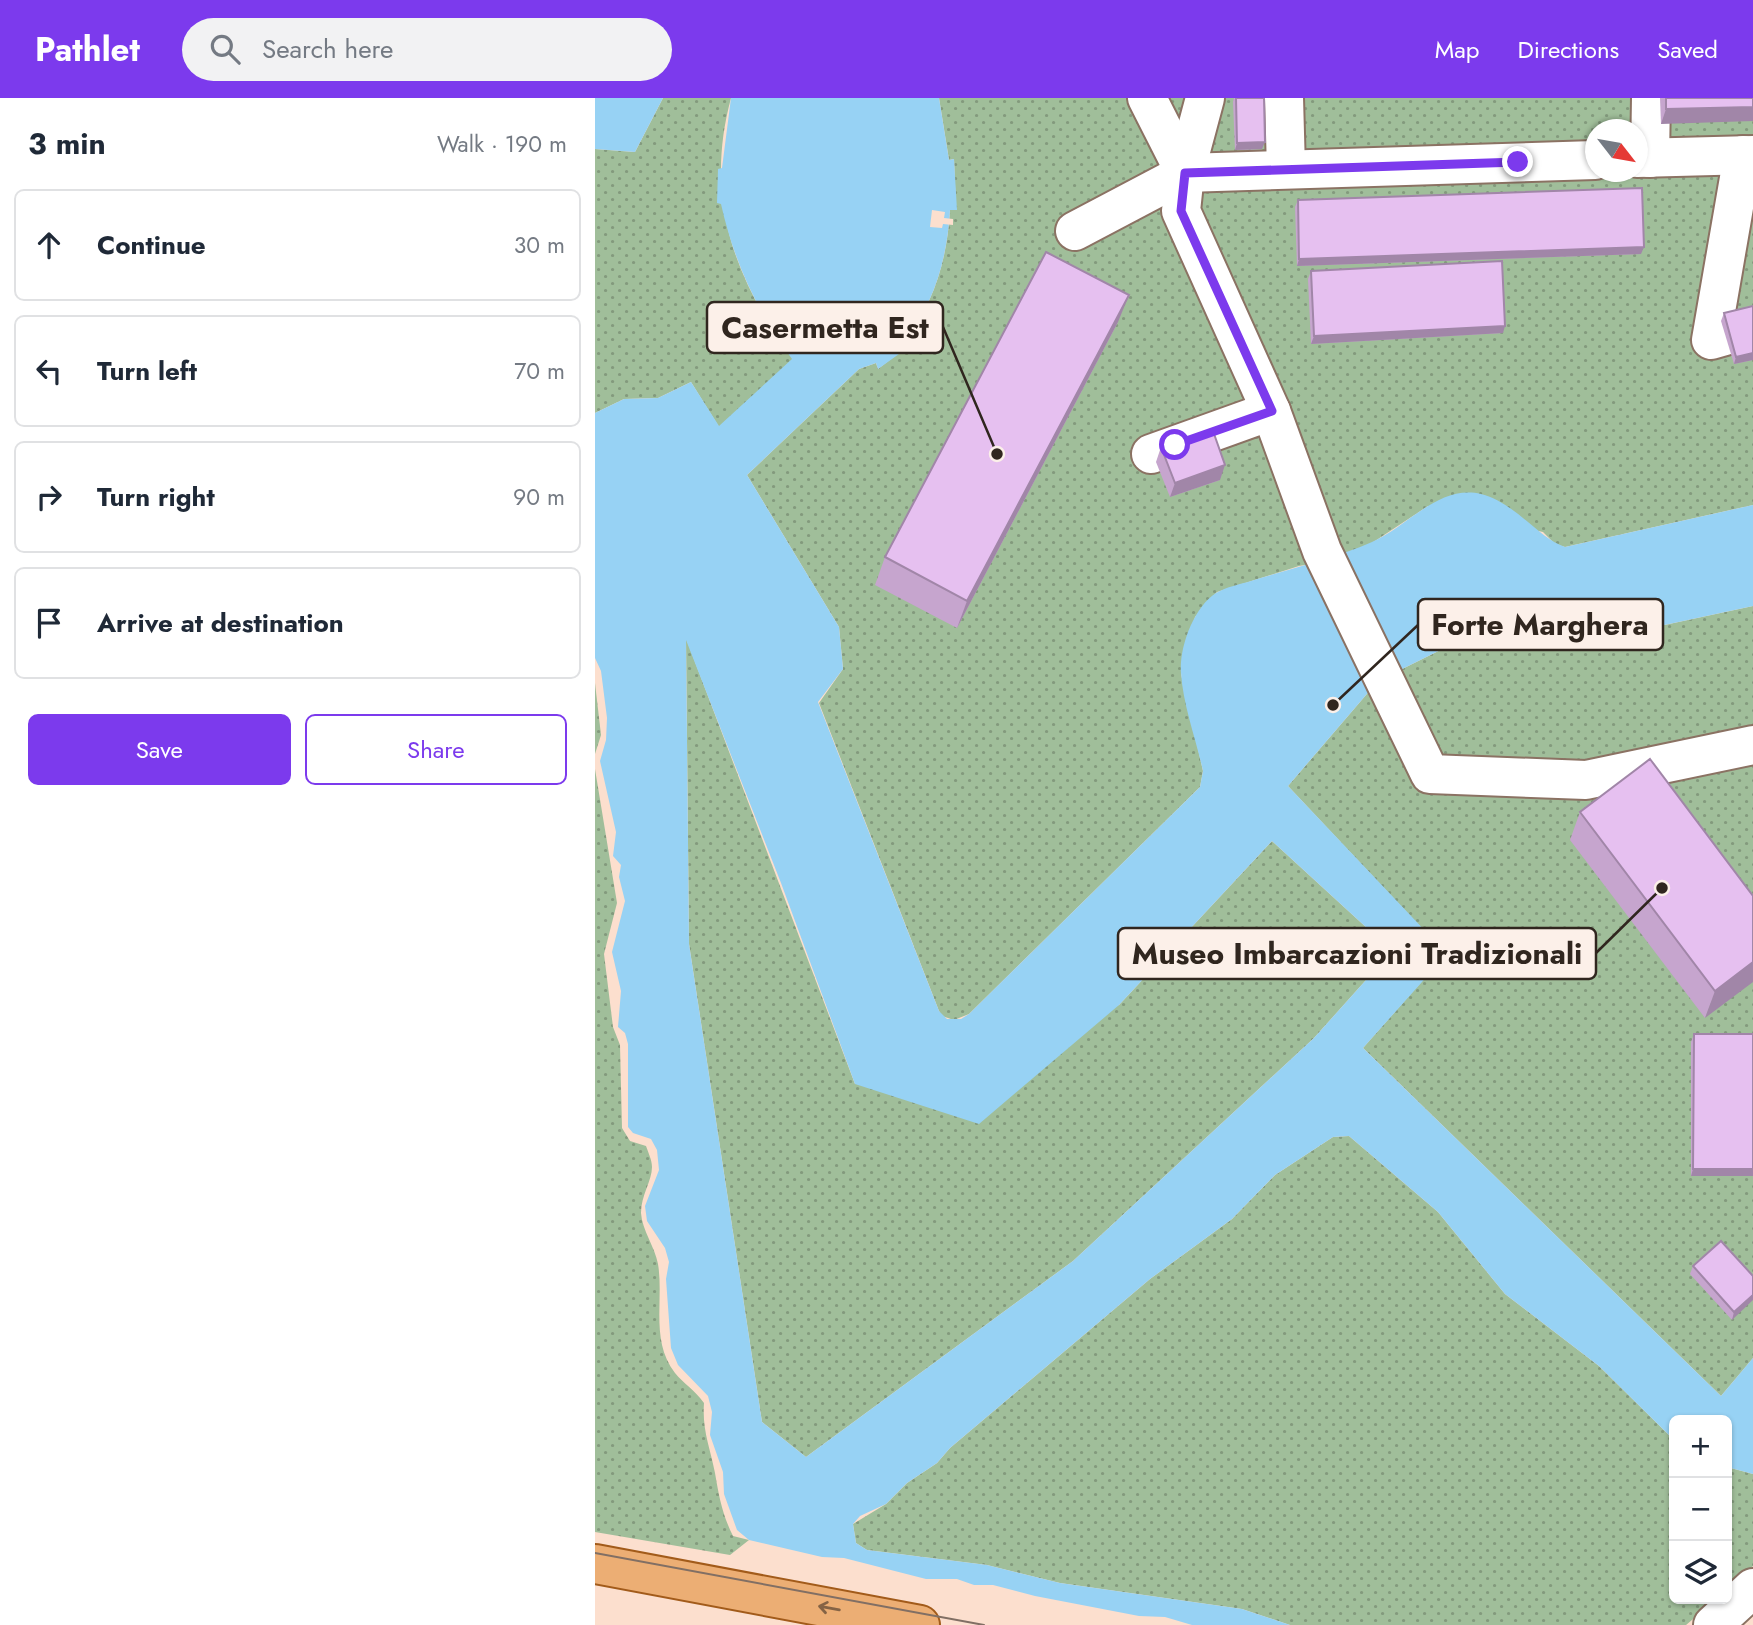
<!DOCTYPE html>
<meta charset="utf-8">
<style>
:root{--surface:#fff;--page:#f2f2f3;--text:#1f2937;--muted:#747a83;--line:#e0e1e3;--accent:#7c3aed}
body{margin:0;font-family:Jost,sans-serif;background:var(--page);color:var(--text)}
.controls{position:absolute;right:21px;bottom:21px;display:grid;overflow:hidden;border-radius:10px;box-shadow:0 2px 5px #0004}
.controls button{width:63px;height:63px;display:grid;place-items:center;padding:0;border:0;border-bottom:2px solid var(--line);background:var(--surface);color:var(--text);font:35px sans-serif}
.compass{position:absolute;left:990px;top:21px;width:63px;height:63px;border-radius:50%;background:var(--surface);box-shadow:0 2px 5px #0004;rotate:121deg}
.stop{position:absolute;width:21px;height:21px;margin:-16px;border:5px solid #7c3aed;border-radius:50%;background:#fff}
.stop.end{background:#7c3aed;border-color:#fff;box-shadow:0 2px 7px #0008}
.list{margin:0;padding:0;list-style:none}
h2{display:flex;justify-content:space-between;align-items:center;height:91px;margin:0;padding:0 28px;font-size:30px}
h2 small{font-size:23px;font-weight:400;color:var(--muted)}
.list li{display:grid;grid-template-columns:46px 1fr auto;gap:21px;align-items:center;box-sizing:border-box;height:112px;margin:0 14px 14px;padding:0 14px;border:2px solid var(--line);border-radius:10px}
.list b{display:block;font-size:26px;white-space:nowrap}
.list em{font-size:23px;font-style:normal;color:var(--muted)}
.actions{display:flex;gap:14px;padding:21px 28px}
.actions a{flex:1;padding:16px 0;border:2px solid var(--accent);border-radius:10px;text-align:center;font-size:24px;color:var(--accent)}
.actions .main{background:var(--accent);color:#fff}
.icon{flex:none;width:38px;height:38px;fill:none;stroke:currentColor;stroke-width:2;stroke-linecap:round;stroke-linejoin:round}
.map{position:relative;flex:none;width:1158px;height:1527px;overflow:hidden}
header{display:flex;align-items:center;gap:42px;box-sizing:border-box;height:98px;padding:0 35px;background:var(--accent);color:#fff}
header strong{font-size:33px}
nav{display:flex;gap:38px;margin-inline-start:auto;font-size:24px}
.search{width:490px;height:63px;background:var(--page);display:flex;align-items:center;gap:18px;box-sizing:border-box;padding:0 24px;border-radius:38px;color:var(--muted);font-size:26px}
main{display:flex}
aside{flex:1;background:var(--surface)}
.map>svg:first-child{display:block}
.green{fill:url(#green-dots);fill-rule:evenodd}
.water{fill:#97d2f4;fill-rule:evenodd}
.pier{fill:#fcdfce}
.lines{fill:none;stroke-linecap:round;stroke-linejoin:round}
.minor-casing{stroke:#8b7263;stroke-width:42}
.major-casing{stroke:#a25b1a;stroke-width:42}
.minor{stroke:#fff;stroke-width:38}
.major{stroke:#ecae74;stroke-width:38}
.tram{stroke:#816f64;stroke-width:2}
.wall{fill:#c6a5ce}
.shaded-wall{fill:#a186a8}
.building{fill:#e6c0f0;stroke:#a186a8;stroke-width:2}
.oneway{stroke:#856345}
.route{stroke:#7c3aed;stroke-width:9}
.leader{fill:none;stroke:#30261f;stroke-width:2.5}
.callout-dot{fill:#30261f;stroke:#fcf0e9;stroke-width:2.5}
.callout{fill:#fcf0e9;stroke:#30261f;stroke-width:2.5}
.callout-label{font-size:30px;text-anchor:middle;font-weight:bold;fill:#30261f}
</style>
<header>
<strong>Pathlet</strong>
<div class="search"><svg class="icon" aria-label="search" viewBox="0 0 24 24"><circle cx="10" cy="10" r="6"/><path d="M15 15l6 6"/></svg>Search here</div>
<nav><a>Map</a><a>Directions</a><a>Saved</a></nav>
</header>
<main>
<aside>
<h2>3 min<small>Walk · 190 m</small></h2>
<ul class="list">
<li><svg class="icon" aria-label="ahead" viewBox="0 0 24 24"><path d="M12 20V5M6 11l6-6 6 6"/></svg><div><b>Continue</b></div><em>30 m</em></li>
<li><svg class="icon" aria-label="left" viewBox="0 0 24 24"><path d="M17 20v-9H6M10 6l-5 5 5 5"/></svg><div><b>Turn left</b></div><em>70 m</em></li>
<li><svg class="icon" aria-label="right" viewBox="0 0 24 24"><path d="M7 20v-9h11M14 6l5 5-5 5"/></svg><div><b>Turn right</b></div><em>90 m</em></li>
<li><svg class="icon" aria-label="arrive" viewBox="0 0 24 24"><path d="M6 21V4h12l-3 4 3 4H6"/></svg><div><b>Arrive at destination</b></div></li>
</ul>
<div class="actions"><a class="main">Save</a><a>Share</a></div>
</aside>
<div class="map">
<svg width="1158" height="1527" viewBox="0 0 1158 1527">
<defs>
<pattern id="green-dots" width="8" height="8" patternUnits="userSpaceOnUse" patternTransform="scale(1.75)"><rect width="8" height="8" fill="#a0be9a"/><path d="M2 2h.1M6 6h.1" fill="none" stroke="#839a7d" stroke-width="1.8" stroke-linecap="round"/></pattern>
</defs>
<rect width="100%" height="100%" fill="#fcdfce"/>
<!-- green -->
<g class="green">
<path d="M68,0h68c-27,100 3,181 62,261l-74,68 -28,-45 -33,16 -34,1 -29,14v-264l40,3z"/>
<path d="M344,0h814v407l-188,42 -10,-3 -12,-12 -115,-26 -56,37 -45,18 -28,5 -82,26 -22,25 -14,57 22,97 -3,16 -231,227 -15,6 -12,-4 -3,-5 -120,-308 24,-34 -4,-42 -92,-152 112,-106 17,-6 2,6 27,-21 -3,-4c32,-39 45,-84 48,-134h6l-2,-51 -5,1zM1000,32h42v42h-42z"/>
<polygon points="1158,508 1158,1260 1126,1298 768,950 851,856 693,688 783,583 922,514 953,552"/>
<polygon points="91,540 260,986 524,907 677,743 797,853 719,940 478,1163 211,1359 167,1324 94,846"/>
<polygon points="0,585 6,637 0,656"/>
<path d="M0,671l22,134 -13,51 9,73 7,18 2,83 8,13 16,5c2,6 6,14 6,21 0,14 -11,28 -11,46 1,17 14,34 17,51 6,36 -8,77 17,109 9,11 20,17 29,30 -2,27 6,44 11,70 4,23 7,41 18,63l16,4 -19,15 -135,-23z"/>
<polygon points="754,1038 843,1114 910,1196 1004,1268 1079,1342 1079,1501 1122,1501 1091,1527 695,1527 647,1511 465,1485 392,1467 272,1452 261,1445 258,1426 291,1406 312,1385 342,1365 355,1350 555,1181 637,1121 680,1077 738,1039"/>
<polygon points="1132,1369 1158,1376 1158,1468 1132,1492"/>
</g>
<!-- water -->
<g class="water">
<polygon points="0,0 68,0 40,54 0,51"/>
<path d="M136,0h208l10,62 5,-1 3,51h-7c-3,50 -16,95 -48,134l4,5 -28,20 -2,-6 -17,6 -112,106 92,152 4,42 -25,33 121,309 8,8h14l8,-5 231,-227 3,-16c-7,-32 -20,-66 -22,-98 -2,-26 13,-66 35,-80 10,-6 25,-9 35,-12 41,-13 82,-22 121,-39 35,-15 67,-58 109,-48 35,9 57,44 84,53l188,-42v101l-205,44 -31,-38 -139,69 -90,105 159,168 -84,94 358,348 32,-38v116l-26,-7v-47h-53v20l-75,-74 -94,-72 -67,-82 -89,-76 -16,1 -58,38 -43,44 -82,60 -200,169 -13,15 -30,20 -21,21 -26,12 -7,8 3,19 11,7 120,15 73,18 182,26 48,16h-98l-27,-8 -26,-1 -104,-20 -42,-11h-19l-17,-6h-31l-82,-21 -22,-1 -73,-17 -12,-10 -13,-36 -1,-22 -13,-37 2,-23 -4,-16 -30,-31 -7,-17 -5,-69 3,-17 -4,-14 -18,-27 -2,-15 14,-36 -2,-20 -6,-11 -18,-6 -5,-6v-83l-3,-11 -7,-6 3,-36 -9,-39 13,-51 -6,-24 2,-12 -8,-9 3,-24 -16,-71 6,-21 1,-22 -6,-47 -6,-13v-245l29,-14 34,-1 33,-16 28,44 73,-67c-35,-48 -58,-97 -71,-155l-4,-1 1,-34 4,-1zM91,542l95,243 74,201 124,40 140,-119 153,-164 120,110 -78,87 -241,223 -267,196 -44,-35 -73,-478z"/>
</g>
<!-- pier -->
<polygon class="pier" points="337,112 350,114 349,120 358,121 358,127 348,126 347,130 335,129"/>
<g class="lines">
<!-- minor casing -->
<g class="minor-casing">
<g id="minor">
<polyline points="552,0 590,75"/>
<polyline points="610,0 590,75 586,113 676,313 727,453 835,676 991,682 1158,647"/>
<polyline points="689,0 691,71"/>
<polyline points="1042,60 1158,57"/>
<polyline points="1055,60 1056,0"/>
<polyline points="480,133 590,75 1000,62"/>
<polyline points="1130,238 1116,242 1148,57"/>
<polyline points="556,356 676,313"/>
<polyline points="1118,1527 1158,1490"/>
</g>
</g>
<!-- major casing -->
<g class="major-casing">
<polyline id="major" points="0,1466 325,1527"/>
</g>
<!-- minor -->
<use href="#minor" class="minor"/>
<!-- major -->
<use href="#major" class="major"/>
<!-- tram -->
<polyline class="tram" points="0,1455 389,1527"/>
</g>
<!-- wall -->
<g class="wall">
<polygon points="639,0 669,0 667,51 640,52 638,4"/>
<polygon points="1065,0 1158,0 1066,26"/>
<polygon points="703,102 1046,156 702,168 700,109"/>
<polygon points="716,173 908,235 716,246 713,181"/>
<polygon points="1158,208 1158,262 1139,266 1126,223 1129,215"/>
<polygon points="523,224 362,530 280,487 290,459"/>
<polygon points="566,349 625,382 575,399 561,364"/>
<polygon points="985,714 1158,798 1110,920 975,742"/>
<polygon points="1099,936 1158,936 1158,1078 1096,1078 1096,944"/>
<polygon points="1098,1168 1158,1178 1137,1222 1095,1176"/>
</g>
<!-- shaded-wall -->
<g class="shaded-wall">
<polygon points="1158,9 1158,23 1066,26 1071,11"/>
<polygon points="670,44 667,51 640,52 642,45"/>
<polygon points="1049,149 1046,156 702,168 704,161"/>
<polygon points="534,197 523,224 362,530 372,503"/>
<polygon points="910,228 908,235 716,246 719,238"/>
<polygon points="1158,255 1158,262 1139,266 1141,259"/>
<polygon points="630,367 625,382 575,399 580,385"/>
<polygon points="1158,864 1158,884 1110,920 1120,893"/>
<polygon points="1098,1071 1158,1071 1158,1078 1096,1078"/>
<polygon points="1158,1197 1158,1202 1137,1222 1139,1214"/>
</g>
<!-- building -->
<g class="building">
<polygon points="641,0 669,0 670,44 642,45"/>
<polygon points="1071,0 1158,0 1158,9 1071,11"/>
<polygon points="1047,90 1049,149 704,161 703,102"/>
<polygon points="451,154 534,197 372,503 290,459"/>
<polygon points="907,163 910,228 719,238 716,173"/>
<polygon points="1158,208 1158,255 1141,259 1129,215"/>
<polygon points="618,333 630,367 580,385 566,349"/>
<polygon points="1055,661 1158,798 1158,864 1120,893 985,714"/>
<polygon points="1099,936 1158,936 1158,1071 1098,1071"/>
<polygon points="1126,1143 1158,1178 1158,1197 1139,1214 1098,1168"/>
</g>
<!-- one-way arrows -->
<defs><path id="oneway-shaft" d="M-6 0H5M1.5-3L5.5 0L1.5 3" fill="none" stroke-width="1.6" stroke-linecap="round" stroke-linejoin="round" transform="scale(1.75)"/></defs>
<use class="oneway" href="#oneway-shaft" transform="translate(234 1510) rotate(-170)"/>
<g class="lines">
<!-- route -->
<polyline class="route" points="580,347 677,313 586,113 590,75 923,64"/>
</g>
<!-- callouts -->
<path class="leader" d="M402 356L348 229M738 607L823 527M1067 790L1001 855"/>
<g class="callout-dot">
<circle cx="402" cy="356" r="7"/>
<circle cx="738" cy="607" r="7"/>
<circle cx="1067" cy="790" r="7"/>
</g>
<g class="callout">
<rect x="112" y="204" width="236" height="51" rx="7"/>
<rect x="823" y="501" width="245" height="51" rx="7"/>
<rect x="523" y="830" width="478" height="51" rx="7"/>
</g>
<g class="callout-label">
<text x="230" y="240">Casermetta Est</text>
<text x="945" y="537">Forte Marghera</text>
<text x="762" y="866">Museo Imbarcazioni Tradizionali</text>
</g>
</svg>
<div class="controls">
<button>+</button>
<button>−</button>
<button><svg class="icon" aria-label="layers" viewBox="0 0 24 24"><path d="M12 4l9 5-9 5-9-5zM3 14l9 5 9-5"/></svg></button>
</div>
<svg class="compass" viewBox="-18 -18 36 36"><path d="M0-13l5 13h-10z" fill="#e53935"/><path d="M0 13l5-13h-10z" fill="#747a83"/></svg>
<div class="stop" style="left:580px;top:347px"></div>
<div class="stop end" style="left:923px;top:64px"></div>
</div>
</main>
